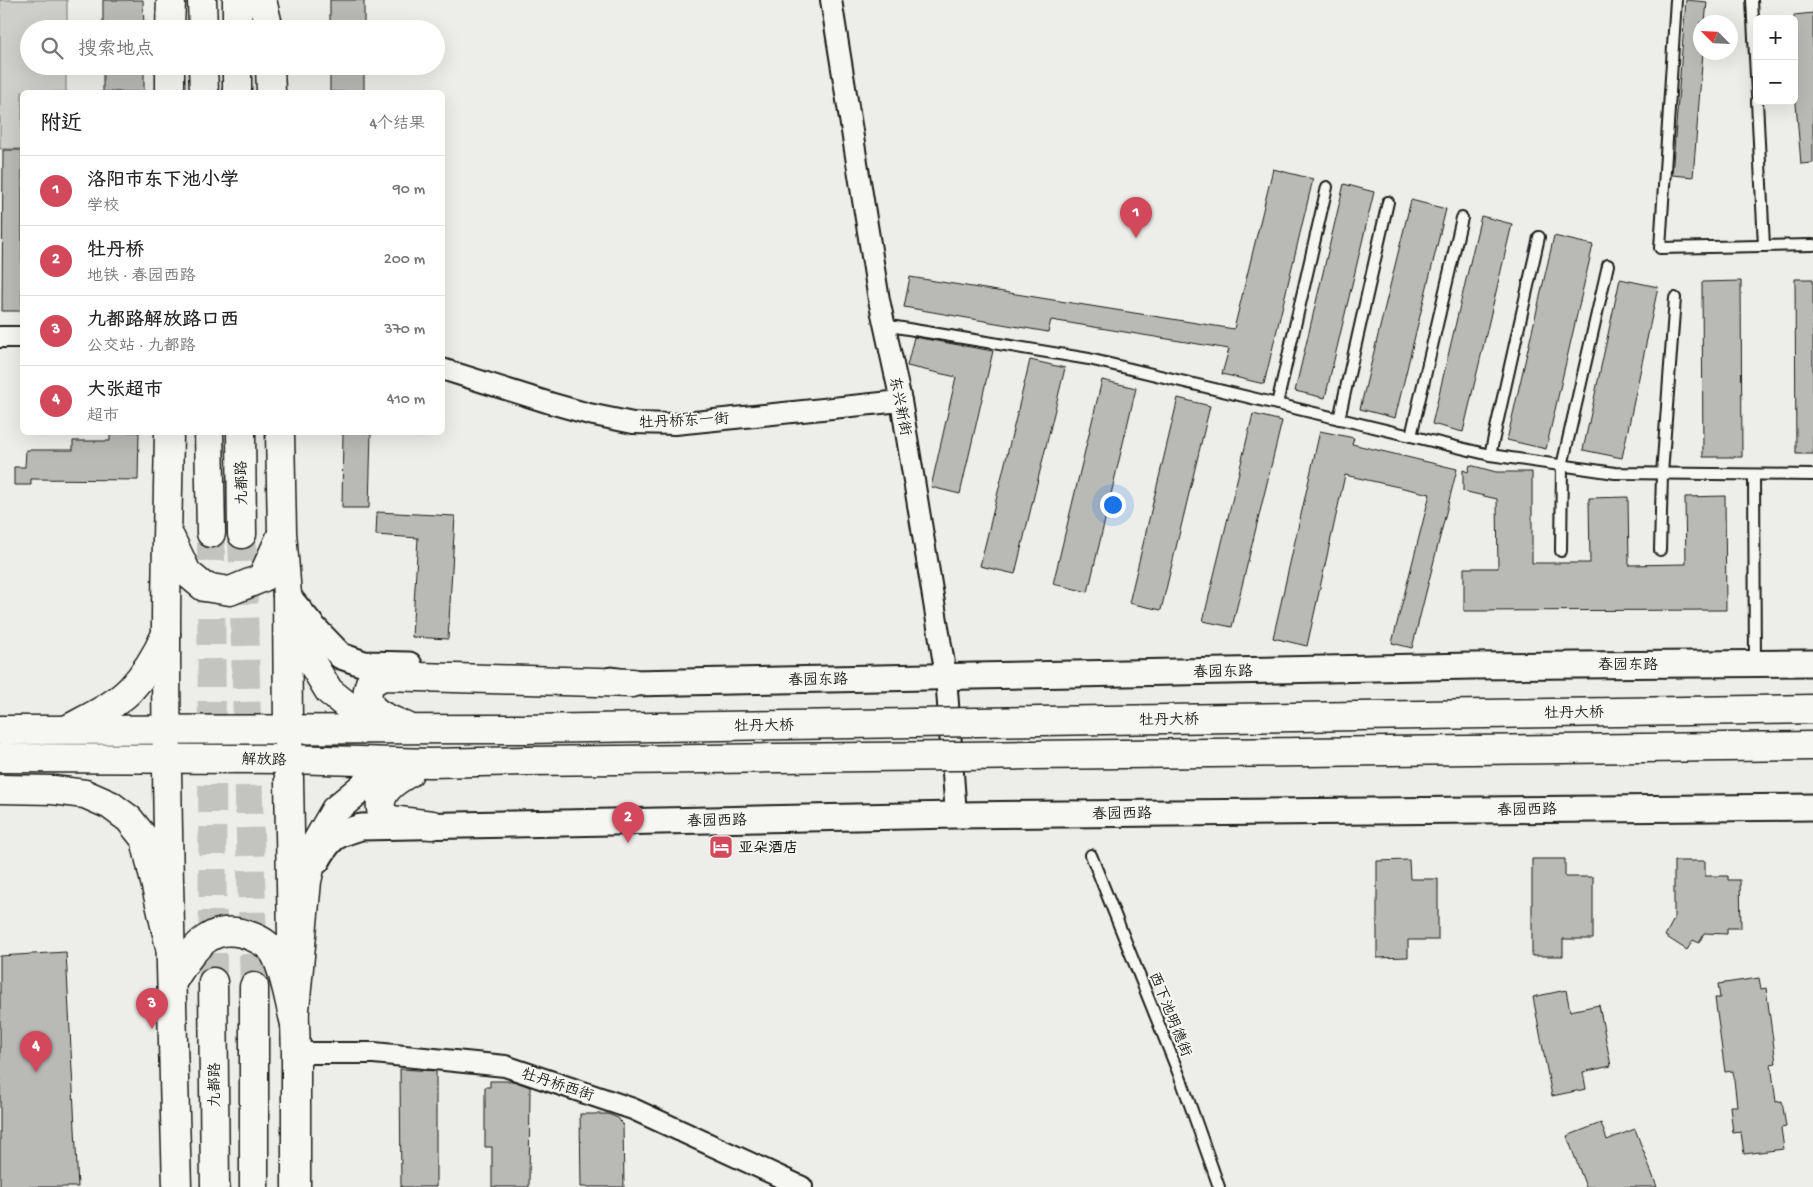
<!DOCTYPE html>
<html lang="zh">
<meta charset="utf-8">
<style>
:root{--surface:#fff;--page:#f2f2f2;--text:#222;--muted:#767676;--line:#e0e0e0;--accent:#d1495b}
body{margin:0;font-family:"Gochi Hand","LXGW WenKai TC",sans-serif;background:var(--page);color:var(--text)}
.controls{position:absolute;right:15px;top:15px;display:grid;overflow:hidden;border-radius:8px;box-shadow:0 5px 20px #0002}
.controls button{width:45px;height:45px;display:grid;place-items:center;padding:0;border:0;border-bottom:1px solid var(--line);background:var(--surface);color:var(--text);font:25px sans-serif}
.compass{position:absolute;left:1693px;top:15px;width:45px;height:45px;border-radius:50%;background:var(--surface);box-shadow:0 5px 20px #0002;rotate:294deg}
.you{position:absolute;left:1112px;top:504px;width:18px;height:18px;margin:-12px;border:4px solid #fff;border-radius:50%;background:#1a73e8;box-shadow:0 0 0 8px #1a73e833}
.badge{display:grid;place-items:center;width:32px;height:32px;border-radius:50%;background:var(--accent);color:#fff;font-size:16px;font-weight:700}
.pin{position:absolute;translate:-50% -41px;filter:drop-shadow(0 1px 2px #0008)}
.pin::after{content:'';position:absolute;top:26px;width:18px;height:15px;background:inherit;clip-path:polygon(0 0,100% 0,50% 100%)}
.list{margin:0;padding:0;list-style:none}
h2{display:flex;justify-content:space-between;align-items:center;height:65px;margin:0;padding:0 20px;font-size:21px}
h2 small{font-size:16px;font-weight:400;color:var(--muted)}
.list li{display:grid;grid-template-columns:32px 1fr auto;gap:15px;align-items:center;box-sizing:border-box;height:70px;padding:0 20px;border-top:1px solid var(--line)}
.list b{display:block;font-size:19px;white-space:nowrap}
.list p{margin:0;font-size:16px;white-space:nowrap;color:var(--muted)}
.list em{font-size:16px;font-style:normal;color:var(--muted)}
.icon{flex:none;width:28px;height:28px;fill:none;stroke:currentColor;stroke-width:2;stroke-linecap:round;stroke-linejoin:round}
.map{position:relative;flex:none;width:1813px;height:1187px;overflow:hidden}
.search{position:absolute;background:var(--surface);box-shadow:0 5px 20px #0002;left:20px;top:20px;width:425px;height:55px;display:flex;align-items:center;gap:12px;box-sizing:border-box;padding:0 18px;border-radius:28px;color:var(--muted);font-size:19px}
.panel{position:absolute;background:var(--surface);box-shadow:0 5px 20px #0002;left:20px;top:90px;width:425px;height:345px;border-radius:8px}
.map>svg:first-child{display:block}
.green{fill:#cececb;stroke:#757574}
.building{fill:#b9b9b6;stroke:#1c1c1c}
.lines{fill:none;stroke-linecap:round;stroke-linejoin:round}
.primary-tunnel{stroke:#c3c3c0;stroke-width:28;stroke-dasharray:28 14;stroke-linecap:butt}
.service-casing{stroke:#1c1c1c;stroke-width:14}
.minor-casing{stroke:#1c1c1c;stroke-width:24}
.tertiary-casing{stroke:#1c1c1c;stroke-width:29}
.secondary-casing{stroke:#1c1c1c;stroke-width:31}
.primary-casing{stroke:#1c1c1c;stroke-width:31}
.service{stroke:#f6f6f2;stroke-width:10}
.minor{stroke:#f6f6f2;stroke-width:20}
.tertiary{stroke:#f6f6f2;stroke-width:25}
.secondary{stroke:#f6f6f2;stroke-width:28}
.primary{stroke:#f6f6f2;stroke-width:28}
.primary-bridge-casing{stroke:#1c1c1c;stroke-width:31;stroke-linecap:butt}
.primary-bridge{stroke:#f6f6f2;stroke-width:28}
.labels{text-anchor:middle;stroke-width:4;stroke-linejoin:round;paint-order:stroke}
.street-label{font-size:15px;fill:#1c1c1c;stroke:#f6f6f2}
.poi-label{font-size:15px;font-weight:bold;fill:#1c1c1c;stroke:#f6f6f2;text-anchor:start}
</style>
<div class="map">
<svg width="1813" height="1187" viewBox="0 0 1813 1187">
<rect width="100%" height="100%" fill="#edede9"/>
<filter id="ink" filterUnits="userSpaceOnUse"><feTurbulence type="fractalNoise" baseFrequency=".02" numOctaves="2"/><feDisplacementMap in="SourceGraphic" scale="10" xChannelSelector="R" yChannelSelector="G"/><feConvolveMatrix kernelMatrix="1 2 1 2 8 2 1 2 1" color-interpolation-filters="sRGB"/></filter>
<g filter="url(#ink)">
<!-- green -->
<polygon class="green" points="0,0 67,0 67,29 29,29 29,66 66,66 66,92 22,92 22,149 0,149"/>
<!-- building -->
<g class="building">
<polygon points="103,0 143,0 144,29 103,29"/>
<rect x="330" y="0" width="34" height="29"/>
<polygon points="1686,0 1707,2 1705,22 1700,22 1700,52 1703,52 1693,177 1672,175"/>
<polygon points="1813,13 1813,163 1801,164 1794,79 1794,15"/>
<rect x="103" y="66" width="41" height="26"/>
<rect x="330" y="66" width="34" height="26"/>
<polygon points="3,150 22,150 22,311 2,311"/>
<polygon points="1273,169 1313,179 1264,384 1222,374 1229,349 1051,320 1048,332 904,307 910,277 1234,329"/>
<polygon points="1344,184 1374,192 1325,398 1295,391"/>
<polygon points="1411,200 1446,209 1395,418 1360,409"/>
<polygon points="1481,216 1512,224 1463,432 1432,424"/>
<polygon points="1554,236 1593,245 1546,449 1507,440"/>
<polygon points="1620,279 1658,287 1622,458 1583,450"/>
<polygon points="1795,279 1813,279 1813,454 1796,454"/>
<polygon points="1741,281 1742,457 1703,457 1702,282"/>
<polygon points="914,337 993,351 960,494 931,487 956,377 907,366"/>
<polygon points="1030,360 1065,368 1015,574 980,566"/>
<polygon points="1102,380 1136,388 1088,592 1053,584"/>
<polygon points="1178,398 1210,406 1161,610 1129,603"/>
<polygon points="1253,414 1282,421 1232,627 1203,621"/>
<polygon points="1320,431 1354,438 1352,444 1457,469 1412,648 1392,643 1430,494 1345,475 1307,646 1273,638"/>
<polygon points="110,432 139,432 138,480 31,479 31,485 14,485 14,467 25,467 26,450 73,450 73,441 110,441"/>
<polygon points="343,432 371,432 369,508 342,508"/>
<polygon points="1470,465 1496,472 1532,472 1532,563 1590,563 1589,498 1628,497 1629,565 1686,564 1685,497 1725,496 1726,610 1464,611 1464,568 1498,568 1497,499 1463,491 1463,470 1468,472"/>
<polygon points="377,512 455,516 448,639 412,637 418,538 376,535"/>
<polygon points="1532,859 1565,859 1565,877 1593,877 1593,939 1563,939 1563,956 1532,956"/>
<polygon points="1409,860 1410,879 1438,879 1438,940 1408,940 1408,957 1377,958 1377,861"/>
<polygon points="1674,861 1705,861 1705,876 1728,876 1728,880 1740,880 1741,928 1727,928 1727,934 1704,933 1699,943 1693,940 1687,950 1665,936 1674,919"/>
<polygon points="66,952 78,1187 0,1187 0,956"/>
<polygon points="1759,978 1761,989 1766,988 1776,1063 1771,1064 1776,1102 1782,1101 1786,1127 1781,1128 1784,1149 1744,1154 1741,1132 1733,1133 1730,1106 1737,1106 1733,1071 1725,1072 1715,998 1720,998 1718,984"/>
<polygon points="1566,990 1570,1011 1599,1005 1611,1066 1583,1072 1586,1089 1552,1096 1533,997"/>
<polygon points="400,1069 436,1071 436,1187 401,1187"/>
<polygon points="490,1081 514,1081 530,1087 529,1187 492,1187 492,1147 485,1147 485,1087 490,1087"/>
<polygon points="580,1114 608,1114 618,1118 623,1125 624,1187 581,1187"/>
<polygon points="1601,1123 1607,1140 1635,1129 1657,1187 1586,1187 1567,1136"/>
</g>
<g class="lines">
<!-- primary-tunnel -->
<g class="primary-tunnel">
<polyline points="211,533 213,982"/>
<polyline points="242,534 254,987"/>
</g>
<!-- service casing -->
<g class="service-casing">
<g id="service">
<polyline points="1676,0 1660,248 1813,245"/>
<polyline points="1752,0 1757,95"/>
<polyline points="1757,101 1764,246"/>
<polyline points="884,325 1089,359 1490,455 1615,473 1813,475"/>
<polyline points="1277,404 1327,187"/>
<polyline points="1339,419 1388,202"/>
<polyline points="1411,436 1462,218"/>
<polyline points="1490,455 1539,237"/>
<polyline points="1754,475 1755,663"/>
<polyline points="1660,550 1662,474 1675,298"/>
<polyline points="1561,551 1562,466 1608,265"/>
<polyline points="1091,855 1182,1082 1219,1187"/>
</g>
</g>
<!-- minor casing -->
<g class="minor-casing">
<g id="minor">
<polyline points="831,0 879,300 901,401 946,676 956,815"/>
<polyline points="0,337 22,337"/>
<polyline points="442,369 550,403 589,414 633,423 675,424 901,401"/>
<polyline points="296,1053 374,1053 505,1066 633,1109 802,1187"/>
</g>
</g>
<!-- tertiary casing -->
<g class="tertiary-casing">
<g id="tertiary">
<polyline points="289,598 313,627 341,656 364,664 409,665"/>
<polyline points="611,680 632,683 1472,666 1813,663"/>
<path d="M317,861c14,-25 18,-26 44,-34l595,-12 857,-8"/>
</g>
</g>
<!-- secondary casing -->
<g class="secondary-casing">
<g id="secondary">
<polyline points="262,0 269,29"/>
<polyline points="170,29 171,0"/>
<polyline points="170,66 170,92"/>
<polyline points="270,66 271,92"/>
<path d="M169,432c-1,67 -3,134 -3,201 0,185 6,370 11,554"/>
<polyline points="280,432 282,532 287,595 288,729 292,936"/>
<polyline points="171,539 187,573 204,587 230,591 262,578 281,536"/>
<path d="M172,982c20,-31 38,-64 81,-45 10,4 18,9 23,19 9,19 12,40 17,60"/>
<polyline points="294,996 296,1053 296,1187"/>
</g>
</g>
<!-- primary casing -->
<g class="primary-casing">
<g id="primary">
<polyline points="202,0 203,29"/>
<polyline points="237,0 237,29"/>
<polyline points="203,66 204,92"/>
<polyline points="237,66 237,92"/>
<polyline points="209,432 211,533"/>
<polyline points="241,432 242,534"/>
<polyline points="287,595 303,648 329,691 360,716 382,722"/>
<path d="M407,727c-21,-10 -48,-15 -37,-44l13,-7 249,7"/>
<path d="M70,728c20,-11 44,-22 60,-38 15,-16 27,-36 36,-56"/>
<polyline points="0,730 524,729"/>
<polyline points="0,758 288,759 430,763 528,761"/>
<path d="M409,773c-11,6 -26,15 -28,29 -1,3 0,8 1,12l9,6 41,5"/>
<polyline points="0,789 53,790 85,794 110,805 129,819 145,839 170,947"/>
<polyline points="213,982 215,1187"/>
<polyline points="294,1020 307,881 316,843 335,810 371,780 407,770"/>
<polyline points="254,1187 254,987"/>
</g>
</g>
<!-- service -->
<use href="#service" class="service"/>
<!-- minor -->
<use href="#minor" class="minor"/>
<!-- tertiary -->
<use href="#tertiary" class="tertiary"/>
<!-- secondary -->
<use href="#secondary" class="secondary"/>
<!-- primary -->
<use href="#primary" class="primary"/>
<!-- primary-bridge casing -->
<g class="primary-bridge-casing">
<g id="primary-bridge">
<polyline points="524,729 1813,709"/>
<polyline points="528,761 1813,746"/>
</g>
</g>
<!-- primary-bridge -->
<use href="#primary-bridge" class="primary-bridge"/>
</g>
</g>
<!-- icons -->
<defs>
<g id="hotel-square" transform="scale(1.25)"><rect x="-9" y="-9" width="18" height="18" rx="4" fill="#d1495b" stroke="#f6f6f2"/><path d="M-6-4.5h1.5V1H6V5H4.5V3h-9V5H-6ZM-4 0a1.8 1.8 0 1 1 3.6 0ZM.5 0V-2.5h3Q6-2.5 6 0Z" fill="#fff"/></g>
</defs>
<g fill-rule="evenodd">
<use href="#hotel-square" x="721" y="847"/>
</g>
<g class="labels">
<!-- street labels -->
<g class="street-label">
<text transform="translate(901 406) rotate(79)" y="5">东兴新街</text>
<text transform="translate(684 420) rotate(-3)" y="5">牡丹桥东一街</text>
<text transform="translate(241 483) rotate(-91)" y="5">九都路</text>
<text x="1628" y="669">春园东路</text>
<text transform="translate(1223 671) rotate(-1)" y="5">春园东路</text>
<text transform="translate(818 679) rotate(-1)" y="5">春园东路</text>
<text transform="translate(1574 712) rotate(-1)" y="5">牡丹大桥</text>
<text transform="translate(1169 719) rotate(-1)" y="5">牡丹大桥</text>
<text transform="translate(764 725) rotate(-1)" y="5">牡丹大桥</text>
<text transform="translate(264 759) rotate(1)" y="5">解放路</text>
<text transform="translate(1527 809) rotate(-1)" y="5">春园西路</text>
<text transform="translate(1122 813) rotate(-1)" y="5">春园西路</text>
<text transform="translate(717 820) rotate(-1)" y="5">春园西路</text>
<text transform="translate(1171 1014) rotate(68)" y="5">西下池明德街</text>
<text transform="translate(558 1084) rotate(18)" y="5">牡丹桥西街</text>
<text transform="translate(214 1085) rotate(-90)" y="5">九都路</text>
</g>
<!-- poi labels -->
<g class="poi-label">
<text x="738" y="852">亚朵酒店</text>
</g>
</g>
</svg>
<div class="controls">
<button>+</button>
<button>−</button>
</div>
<svg class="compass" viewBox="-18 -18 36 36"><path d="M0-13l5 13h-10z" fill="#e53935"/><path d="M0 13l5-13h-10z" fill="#767676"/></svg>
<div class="you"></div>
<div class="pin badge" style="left:1136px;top:238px">1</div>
<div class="pin badge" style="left:628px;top:843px">2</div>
<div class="pin badge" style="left:152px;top:1029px">3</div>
<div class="pin badge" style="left:36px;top:1072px">4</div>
<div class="search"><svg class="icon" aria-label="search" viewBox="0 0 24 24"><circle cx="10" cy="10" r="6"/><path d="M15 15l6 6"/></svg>搜索地点</div>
<section class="panel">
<h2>附近<small>4个结果</small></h2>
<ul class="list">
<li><span class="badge">1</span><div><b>洛阳市东下池小学</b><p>学校</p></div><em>90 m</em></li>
<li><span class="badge">2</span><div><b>牡丹桥</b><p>地铁 · 春园西路</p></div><em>200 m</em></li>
<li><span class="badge">3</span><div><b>九都路解放路口西</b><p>公交站 · 九都路</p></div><em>370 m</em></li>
<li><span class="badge">4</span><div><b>大张超市</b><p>超市</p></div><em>410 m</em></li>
</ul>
</section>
</div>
